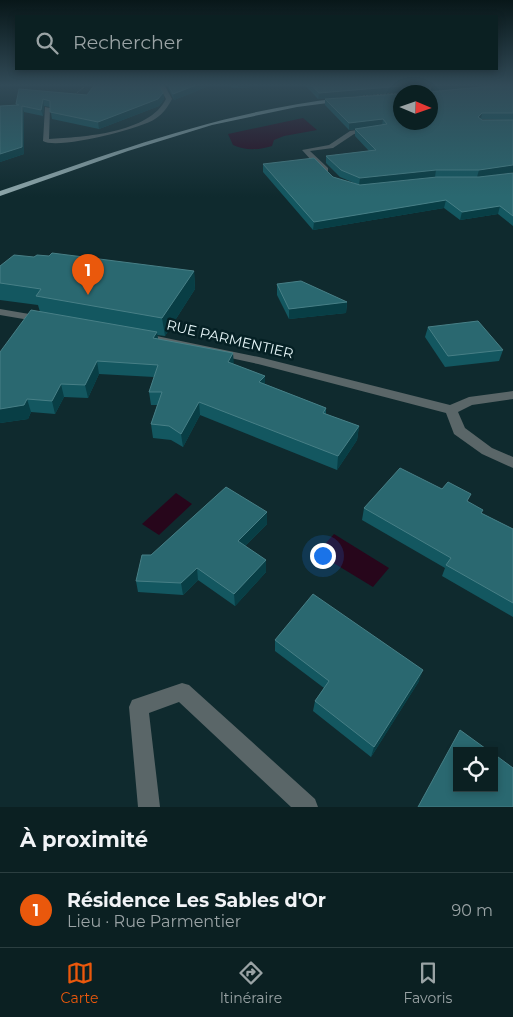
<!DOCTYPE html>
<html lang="fr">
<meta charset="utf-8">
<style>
:root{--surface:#0b2022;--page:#192d2f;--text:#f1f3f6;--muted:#9aa3a5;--line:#2b3e40;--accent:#ea580c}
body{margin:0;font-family:Montserrat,sans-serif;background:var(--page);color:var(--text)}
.controls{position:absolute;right:15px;bottom:15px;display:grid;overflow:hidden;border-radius:0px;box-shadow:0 2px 8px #0003}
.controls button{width:45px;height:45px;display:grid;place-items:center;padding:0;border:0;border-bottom:1px solid var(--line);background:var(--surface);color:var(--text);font:25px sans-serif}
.compass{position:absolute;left:393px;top:85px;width:45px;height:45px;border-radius:50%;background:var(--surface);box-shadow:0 2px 8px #0003;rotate:92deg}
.you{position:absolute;left:322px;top:555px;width:18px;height:18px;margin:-12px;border:4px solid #fff;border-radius:50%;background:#1a73e8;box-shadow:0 0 0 8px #1a73e833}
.badge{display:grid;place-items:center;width:32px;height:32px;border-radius:50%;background:var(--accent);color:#fff;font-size:16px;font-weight:700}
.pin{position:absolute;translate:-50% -41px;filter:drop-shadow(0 1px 2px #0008)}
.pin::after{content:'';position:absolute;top:26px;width:18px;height:15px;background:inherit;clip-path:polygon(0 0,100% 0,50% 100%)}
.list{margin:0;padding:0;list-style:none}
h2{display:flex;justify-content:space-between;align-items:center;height:65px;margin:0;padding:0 20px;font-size:21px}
h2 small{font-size:16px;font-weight:400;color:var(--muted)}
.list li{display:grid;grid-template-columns:32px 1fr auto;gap:15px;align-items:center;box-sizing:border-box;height:75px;padding:0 20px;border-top:1px solid var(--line)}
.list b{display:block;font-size:19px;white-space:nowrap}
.list p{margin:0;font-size:16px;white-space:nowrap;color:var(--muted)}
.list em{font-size:16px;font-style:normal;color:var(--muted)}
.icon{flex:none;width:28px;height:28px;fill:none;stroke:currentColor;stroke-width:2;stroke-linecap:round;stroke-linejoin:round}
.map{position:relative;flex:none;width:513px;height:807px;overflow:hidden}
.search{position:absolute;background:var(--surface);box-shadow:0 2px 8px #0003;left:15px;right:15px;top:15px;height:55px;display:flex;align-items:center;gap:12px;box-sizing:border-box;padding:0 18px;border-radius:0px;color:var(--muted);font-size:19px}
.sheet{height:140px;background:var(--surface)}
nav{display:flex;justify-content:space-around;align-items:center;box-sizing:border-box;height:70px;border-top:1px solid var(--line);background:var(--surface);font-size:14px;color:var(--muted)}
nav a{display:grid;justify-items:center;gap:2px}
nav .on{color:var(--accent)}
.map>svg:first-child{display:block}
.water{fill:#27061b}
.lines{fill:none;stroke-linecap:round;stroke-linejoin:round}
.path{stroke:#576f72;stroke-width:1;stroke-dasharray:2.5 1;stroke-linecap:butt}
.minor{fill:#5a6668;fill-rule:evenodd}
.major{fill:#8ea7ab;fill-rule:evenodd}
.wall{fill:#135760}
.shaded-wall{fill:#083e45}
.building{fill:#2a6870;stroke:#477f86}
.labels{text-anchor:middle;stroke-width:5;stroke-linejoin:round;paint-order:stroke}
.street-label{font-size:14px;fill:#e7f7f9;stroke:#052024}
</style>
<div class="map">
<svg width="513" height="807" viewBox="0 0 513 807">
<rect width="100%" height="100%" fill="#0f2a2e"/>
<!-- water -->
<g class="water">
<path d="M303,118l14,12 -33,6 -10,4 -2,6c-14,4 -25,5 -39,-1l-5,-11z"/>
<polygon points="176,493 192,504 159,535 142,524"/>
<polygon points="334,534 389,568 373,587 317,553"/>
</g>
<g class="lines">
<!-- path -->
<g class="path">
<polyline points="435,91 466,88"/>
<polyline points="74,95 88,84"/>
<polyline points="359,96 400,93"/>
</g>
<!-- minor -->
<g class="minor">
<path d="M158,84h6l8,15c-5,9 -9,15 -17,20 -15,10 -98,31 -112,22l2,-34 5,1 -1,31c35,-2 100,-6 117,-40z"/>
<polygon points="371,128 373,131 354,134 333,148 310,151 328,168 328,172 322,172 302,150 329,145 350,131"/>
<polygon points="0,309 41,316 46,319 41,322 0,315"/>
<polygon points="142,333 259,357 450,405 469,397 513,391 513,399 472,405 458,412 465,428 492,448 513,457 513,468 482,454 454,434 446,413 258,364 138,338 137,336"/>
<polygon points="182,683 189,685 315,799 318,807 291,807 179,702 149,713 160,807 138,807 129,707 132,700"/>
</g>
<!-- major -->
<path class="major" d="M341,98l2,3 -46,6 -85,18 -84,26 -128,45v-5c115,-39 219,-79 341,-93z"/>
</g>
<!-- wall -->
<g class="wall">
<polygon points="166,84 294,84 238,88 232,88 229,85 209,86 174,100"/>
<polygon points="304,84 504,84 504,85 430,91 430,92 513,84 513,120 481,119 482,120 513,120 513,172 477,177 435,177 359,185 479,177 513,173 513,226 498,214 460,220 444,208 313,230 263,172 263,164 333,177 359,185 340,177 326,163 326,156 369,151 355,136 355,129 364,128 349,130 325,105 325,99 430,92 400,92 318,99"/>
<polygon points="19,89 87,95 163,93 164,99 159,106 99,129 52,119 50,107 44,106 43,116 24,112 24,154 0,162 0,106 16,105"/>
<polygon points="34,257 194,271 195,289 165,336 157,335 158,339 234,364 265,384 326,408 326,414 359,426 357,440 337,470 200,415 183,447 171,440 153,438 151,424 157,405 151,405 149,392 154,377 99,374 88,398 64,397 55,414 31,412 28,419 0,423 40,312 38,305 0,300 0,266"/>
<polygon points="277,284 347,302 346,313 289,319 277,295"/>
<polygon points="428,327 503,350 499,361 445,367 425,337"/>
<polygon points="442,489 483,510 481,513 513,529 513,617 442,576 445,568 362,520 364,508"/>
<polygon points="267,512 267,524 245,546 266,560 266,572 235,606 198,580 183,595 138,592 136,581 151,555"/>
<polygon points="275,640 419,681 371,757 313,711 315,701 324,688 275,651"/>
</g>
<!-- shaded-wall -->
<g class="shaded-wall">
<polygon points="199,84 229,84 229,85 209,86 174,100 173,94"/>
<polygon points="238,84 294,84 238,88"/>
<polygon points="446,84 504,84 504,85 430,91 431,85"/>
<polygon points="401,86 400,92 318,99 319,93"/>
<polygon points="163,93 164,99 159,106 99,129 98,122"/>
<polygon points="43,99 44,106 43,116 41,110"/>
<polygon points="22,106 24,112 24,154 0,162 0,154"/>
<polygon points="482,113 481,119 478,117"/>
<polygon points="383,119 382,125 349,130 349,123"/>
<polygon points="513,165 513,172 477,177 479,170"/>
<polygon points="436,170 435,177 359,185 360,178"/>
<polygon points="446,200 444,208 313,230 314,222"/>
<polygon points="500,206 498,214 460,220 462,212"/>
<polygon points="194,271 195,289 165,336 162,318"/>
<polygon points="347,302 346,313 289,319 289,309"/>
<polygon points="157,332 159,345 153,338"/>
<polygon points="233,353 234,366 228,362"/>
<polygon points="97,361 99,374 88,398 85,385"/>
<polygon points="265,376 265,389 259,382"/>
<polygon points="61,384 64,397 55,414 52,401"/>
<polygon points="27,399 31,412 28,419 0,423 0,409"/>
<polygon points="199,402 200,415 183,447 181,434"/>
<polygon points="359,426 357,440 337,470 338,456"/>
<polygon points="267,512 267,524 238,553 238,541"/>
<polygon points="266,560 266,572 235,606 234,594"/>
<polygon points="197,568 198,580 183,595 181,583"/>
<polygon points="423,670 419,681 371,757 374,747"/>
</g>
<!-- building -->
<g class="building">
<polygon points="95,84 158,84 163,93 158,99 98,122 50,112 50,101 43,99 41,110 22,106 22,147 0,154 0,106 19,105 16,104 19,89 87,95"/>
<polygon points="168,84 199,84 173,94"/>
<polygon points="310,84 446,84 431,85 430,92 513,84 513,113 482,113 478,117 482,120 513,120 513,165 479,170 436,170 360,178 341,170 326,156 376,150 355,129 387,124 383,119 349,123 325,99 400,94 400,122 430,122 430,92 401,92 403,88 401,86 319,93"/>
<polygon points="314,158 333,177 360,185 437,177 479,177 513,173 513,216 500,206 462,212 446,200 314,222 263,164"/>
<polygon points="52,253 194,271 162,318 36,296 41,289 0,283 0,266 14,255 34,257 37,255 49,256"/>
<polygon points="301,281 347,302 289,309 277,284"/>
<polygon points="31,310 157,332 153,338 233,353 228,362 265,376 259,382 326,408 323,413 359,426 338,456 199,402 181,434 169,426 151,424 162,392 149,392 158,365 97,361 85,385 61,384 52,401 27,399 24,405 0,409 0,352"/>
<polygon points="478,321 503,350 448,356 428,327"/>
<polygon points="400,468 442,489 448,482 471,494 467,501 483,510 481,513 513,529 513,603 446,565 451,558 364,508"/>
<polygon points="226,487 267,512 238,541 266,560 234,594 197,568 181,583 136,581 142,555 151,555"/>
<polygon points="313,594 423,670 374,747 315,701 329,681 275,640"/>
<polygon points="460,730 489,751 457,751 457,788 494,788 494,754 513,768 513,807 418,807"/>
</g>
<!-- sky -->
<linearGradient id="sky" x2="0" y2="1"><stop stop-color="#081719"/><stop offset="0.43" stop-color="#314a57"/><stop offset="1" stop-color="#314a57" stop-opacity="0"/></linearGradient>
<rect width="513" height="197" fill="url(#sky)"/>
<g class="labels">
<!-- street labels -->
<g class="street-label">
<text transform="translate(230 339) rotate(13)" y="5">RUE PARMENTIER</text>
</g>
</g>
</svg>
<div class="controls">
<button><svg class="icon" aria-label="locate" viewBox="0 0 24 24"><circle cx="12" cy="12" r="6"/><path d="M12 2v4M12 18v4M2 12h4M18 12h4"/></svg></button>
</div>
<svg class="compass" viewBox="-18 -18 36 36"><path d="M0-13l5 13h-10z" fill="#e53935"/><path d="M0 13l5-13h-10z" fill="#9aa3a5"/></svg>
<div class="you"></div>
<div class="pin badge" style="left:88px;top:295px">1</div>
<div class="search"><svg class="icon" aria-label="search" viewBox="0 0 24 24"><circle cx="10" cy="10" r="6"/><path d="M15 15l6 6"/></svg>Rechercher</div>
</div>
<section class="sheet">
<h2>À proximité<small></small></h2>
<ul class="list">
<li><span class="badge">1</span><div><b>Résidence Les Sables d'Or</b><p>Lieu · Rue Parmentier</p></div><em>90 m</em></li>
</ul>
</section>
<nav>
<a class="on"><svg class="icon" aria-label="map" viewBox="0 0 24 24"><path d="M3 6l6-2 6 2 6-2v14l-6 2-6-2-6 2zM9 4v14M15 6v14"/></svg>Carte</a>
<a><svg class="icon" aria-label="directions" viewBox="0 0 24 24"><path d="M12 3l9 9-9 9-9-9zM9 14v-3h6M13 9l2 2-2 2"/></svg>Itinéraire</a>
<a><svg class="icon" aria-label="saved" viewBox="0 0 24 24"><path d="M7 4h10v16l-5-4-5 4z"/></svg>Favoris</a>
</nav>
